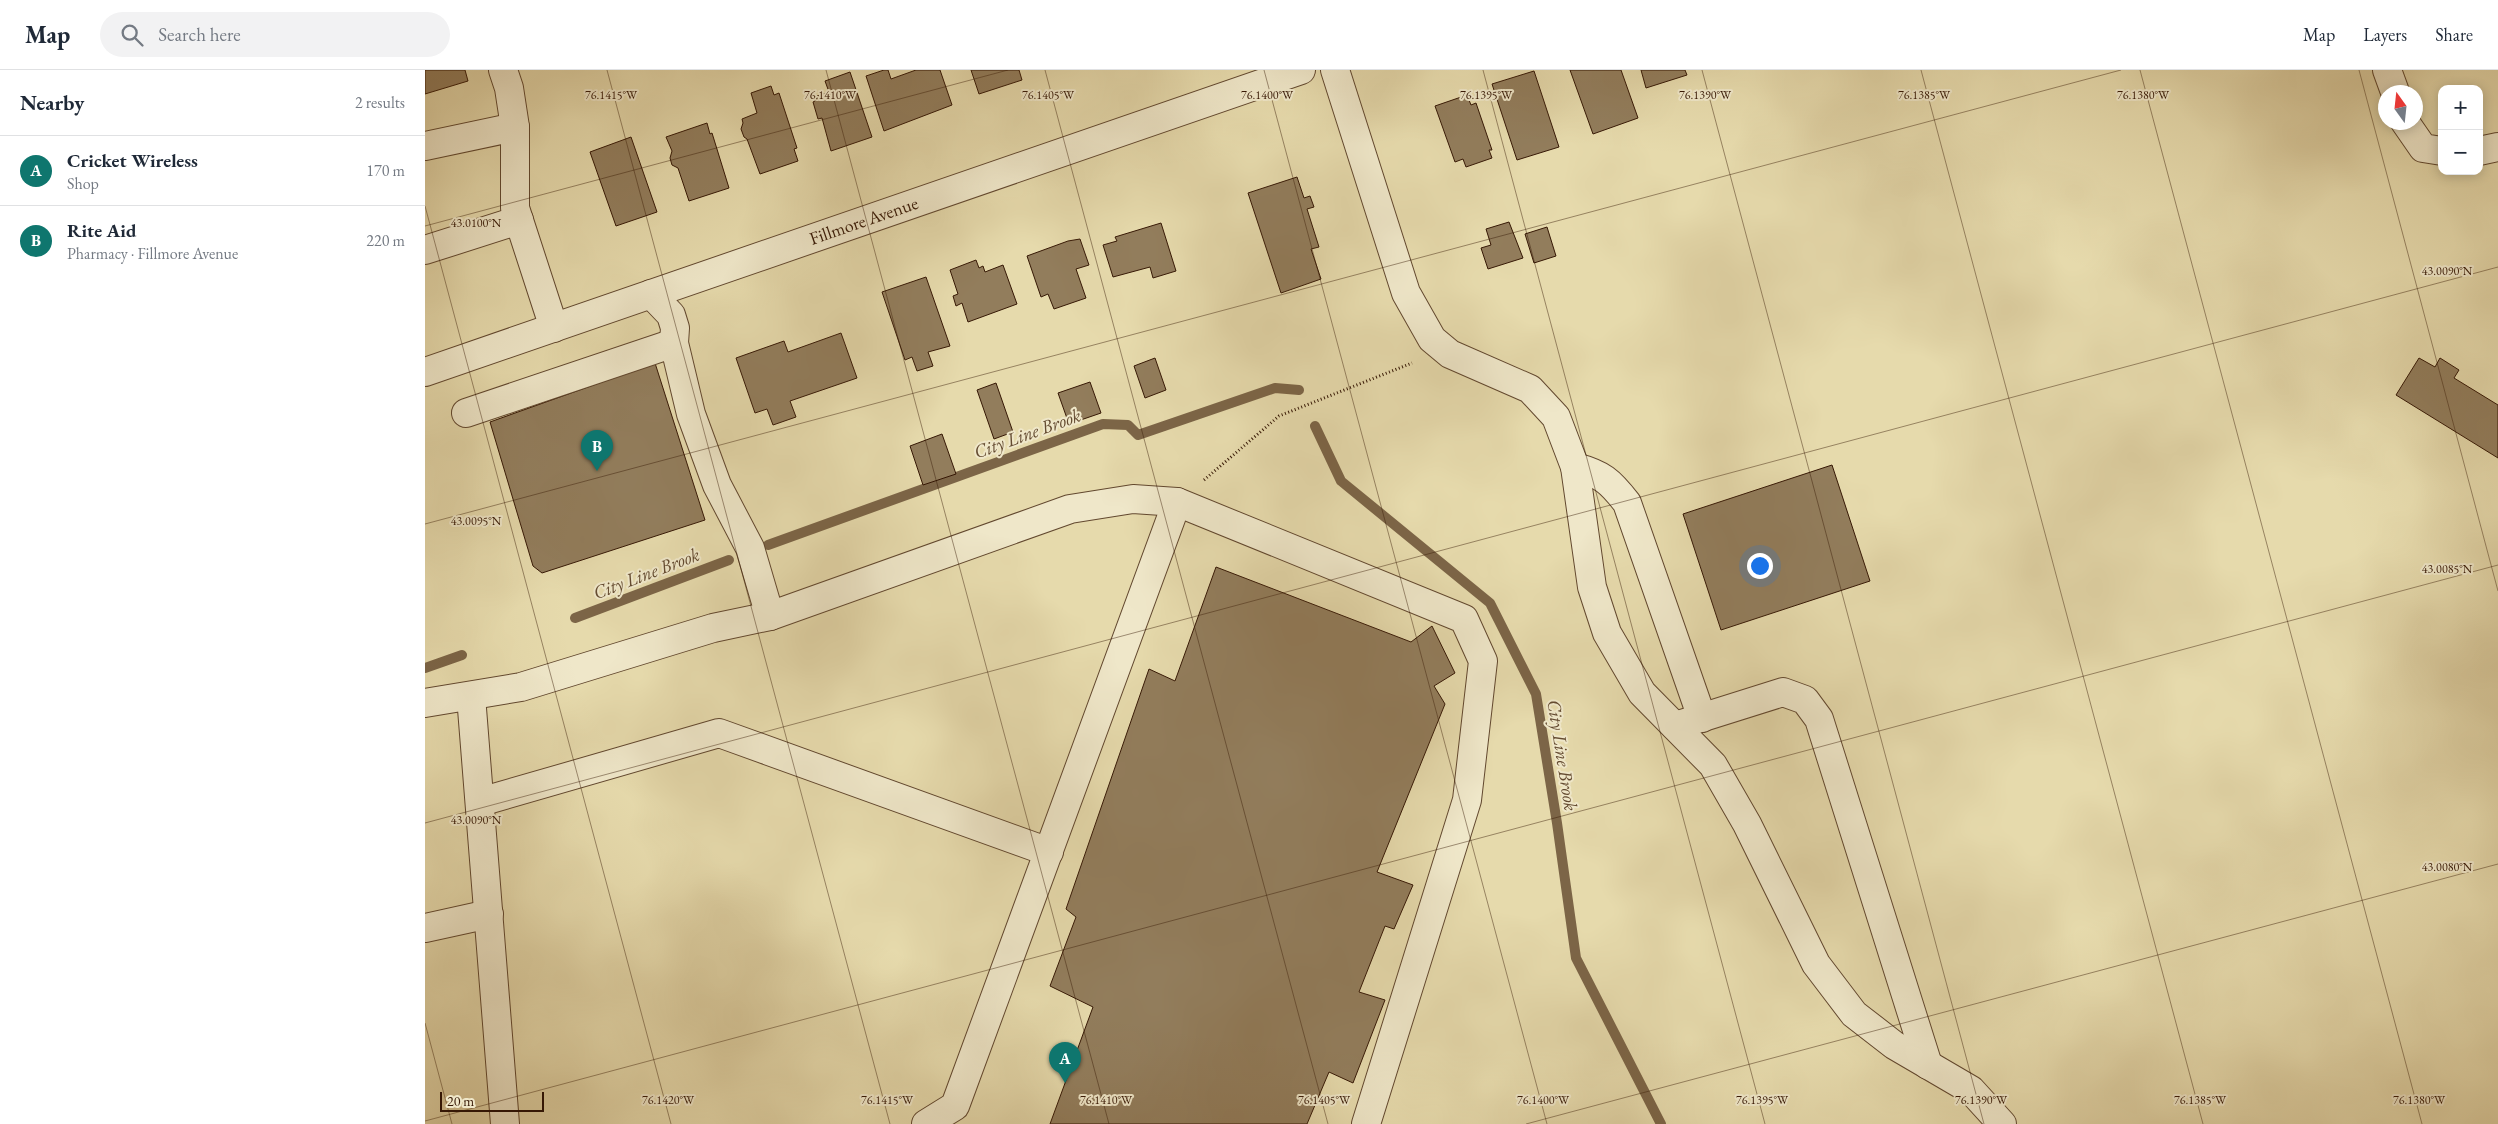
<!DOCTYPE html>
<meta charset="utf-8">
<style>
:root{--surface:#fff;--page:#f2f2f3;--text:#1f2937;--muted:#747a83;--line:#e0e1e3;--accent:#0f766e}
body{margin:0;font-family:"EB Garamond",serif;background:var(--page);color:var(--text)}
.controls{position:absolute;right:15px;top:15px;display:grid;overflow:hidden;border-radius:10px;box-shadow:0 2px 12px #0003}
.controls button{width:45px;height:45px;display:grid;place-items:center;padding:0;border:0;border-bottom:1px solid var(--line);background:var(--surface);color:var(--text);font:25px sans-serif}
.compass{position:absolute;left:1953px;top:15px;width:45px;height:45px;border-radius:50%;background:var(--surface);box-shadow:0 2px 12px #0003;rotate:345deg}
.scale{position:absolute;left:15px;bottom:12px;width:104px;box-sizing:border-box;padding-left:5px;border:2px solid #361805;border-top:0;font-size:14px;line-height:18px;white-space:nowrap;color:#361805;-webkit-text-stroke:4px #efe7c9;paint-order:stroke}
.you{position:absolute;left:1334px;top:495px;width:18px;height:18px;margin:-12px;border:4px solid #fff;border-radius:50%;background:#1a73e8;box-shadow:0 0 0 8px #1a73e833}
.badge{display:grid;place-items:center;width:32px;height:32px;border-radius:50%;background:var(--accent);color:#fff;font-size:16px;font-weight:700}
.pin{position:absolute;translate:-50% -41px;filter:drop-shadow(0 1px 2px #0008)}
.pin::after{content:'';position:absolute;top:26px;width:18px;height:15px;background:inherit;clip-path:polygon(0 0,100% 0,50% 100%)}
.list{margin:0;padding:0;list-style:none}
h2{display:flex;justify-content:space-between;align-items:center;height:65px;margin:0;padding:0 20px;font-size:21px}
h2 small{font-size:16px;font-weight:400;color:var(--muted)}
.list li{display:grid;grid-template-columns:32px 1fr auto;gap:15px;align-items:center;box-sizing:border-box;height:70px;padding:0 20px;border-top:1px solid var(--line)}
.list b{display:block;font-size:19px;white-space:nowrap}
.list p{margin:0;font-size:16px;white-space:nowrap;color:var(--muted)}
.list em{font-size:16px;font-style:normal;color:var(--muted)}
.icon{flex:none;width:28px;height:28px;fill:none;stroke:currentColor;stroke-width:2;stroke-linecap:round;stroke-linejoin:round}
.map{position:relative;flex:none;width:2073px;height:1054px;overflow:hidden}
header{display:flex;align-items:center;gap:30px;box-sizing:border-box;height:70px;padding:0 25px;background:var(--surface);border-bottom:1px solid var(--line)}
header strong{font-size:24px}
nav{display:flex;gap:28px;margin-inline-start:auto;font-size:18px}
.search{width:350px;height:45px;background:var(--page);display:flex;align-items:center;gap:12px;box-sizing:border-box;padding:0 18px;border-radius:28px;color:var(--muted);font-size:19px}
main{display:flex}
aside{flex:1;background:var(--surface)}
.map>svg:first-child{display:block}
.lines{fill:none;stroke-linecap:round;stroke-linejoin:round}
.stream{stroke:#7c6547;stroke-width:10}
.building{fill:#927d5c;stroke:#361805}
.minor-casing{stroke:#62482f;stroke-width:30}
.path{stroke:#361805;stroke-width:3;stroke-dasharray:1 2.5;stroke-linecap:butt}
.minor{stroke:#efe7c9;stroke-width:28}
.ticks{fill:none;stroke:#361805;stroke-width:1;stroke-opacity:0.45}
.labels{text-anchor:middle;stroke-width:4;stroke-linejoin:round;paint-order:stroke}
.street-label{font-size:18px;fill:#361805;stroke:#efe7c9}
.water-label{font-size:19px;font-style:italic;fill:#644b31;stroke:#efe7c9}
.ticks-label{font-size:12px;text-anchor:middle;fill:#361805;stroke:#efe7c9;stroke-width:4;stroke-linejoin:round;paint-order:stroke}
</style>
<header>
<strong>Map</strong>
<div class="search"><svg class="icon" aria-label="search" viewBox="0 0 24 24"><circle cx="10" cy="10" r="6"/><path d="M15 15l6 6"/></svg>Search here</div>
<nav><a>Map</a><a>Layers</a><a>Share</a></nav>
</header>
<main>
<aside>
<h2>Nearby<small>2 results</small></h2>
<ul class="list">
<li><span class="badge">A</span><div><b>Cricket Wireless</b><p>Shop</p></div><em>170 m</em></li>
<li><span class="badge">B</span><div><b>Rite Aid</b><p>Pharmacy · Fillmore Avenue</p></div><em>220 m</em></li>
</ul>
</aside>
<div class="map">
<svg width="2073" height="1054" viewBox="0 0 2073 1054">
<rect width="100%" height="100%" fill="#e6daac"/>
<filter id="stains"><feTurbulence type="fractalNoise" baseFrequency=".004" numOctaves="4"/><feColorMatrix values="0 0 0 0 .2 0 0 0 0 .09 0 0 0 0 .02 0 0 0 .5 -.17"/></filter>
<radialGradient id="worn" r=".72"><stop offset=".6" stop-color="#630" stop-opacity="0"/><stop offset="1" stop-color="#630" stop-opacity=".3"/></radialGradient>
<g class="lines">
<!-- stream -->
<g class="stream">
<polyline points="890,356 916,411 1065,533 1111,624 1132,753 1151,888 1236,1054"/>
<polyline points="343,475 678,354 703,355 713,365 850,318 874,320"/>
<polyline points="150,548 304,490"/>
<polyline points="0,598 37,585"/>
</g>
</g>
<!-- building -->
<g class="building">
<polygon points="0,0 40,0 43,11 0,24"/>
<polygon points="459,0 463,0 466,9 491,0 515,0 527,35 459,61 441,6"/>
<polygon points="546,0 594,0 597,10 554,24"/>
<polygon points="1145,0 1196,0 1213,48 1168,64"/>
<polygon points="1216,0 1260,0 1262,5 1221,18"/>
<polygon points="1109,1 1134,77 1092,90 1067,14"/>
<polygon points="425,2 447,67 406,81 397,48 393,49 388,32 390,31 389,27 404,22 400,11"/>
<polygon points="346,16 349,25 354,23 372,78 369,79 373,91 335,104 322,69 319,67 316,59 318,53 317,49 332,43 326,23"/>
<polygon points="1042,25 1046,35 1051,33 1067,80 1064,80 1067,88 1041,97 1038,89 1030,92 1010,36"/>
<polygon points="282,53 285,64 287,63 304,118 264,131 253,98 247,95 245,88 247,81 241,67"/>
<polygon points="206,67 232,142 191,156 165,82"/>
<polygon points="872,107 879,128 885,126 889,137 882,139 894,177 886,179 896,209 856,223 823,123"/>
<polygon points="1084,152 1098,188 1063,199 1056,178 1066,175 1061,159"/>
<polygon points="736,153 751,201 728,208 725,197 688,207 678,175 692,171 690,167"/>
<polygon points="1122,157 1131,186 1109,193 1100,164"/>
<polygon points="655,169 664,195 651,199 661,228 629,239 623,224 616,227 602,186 643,171"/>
<polygon points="551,190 554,198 558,196 560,202 578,195 592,234 543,252 537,233 531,236 528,226 533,224 525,200"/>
<polygon points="501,207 525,276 503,282 508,296 492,301 487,287 480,290 457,222"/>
<polygon points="416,263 432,308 365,331 371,347 348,355 342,339 330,343 311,288 359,271 363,282"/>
<polygon points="730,288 741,320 720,328 709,296"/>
<polygon points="1994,288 2010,297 2015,288 2034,300 2029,308 2073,335 2073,388 1971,325"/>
<polygon points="230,293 280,450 117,503 108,496 65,352"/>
<polygon points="665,312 676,343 644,354 633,323"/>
<polygon points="571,313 588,362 569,369 552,320"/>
<polygon points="517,364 531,404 498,415 485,376"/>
<polygon points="1407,395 1445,511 1296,560 1258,444"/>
<polygon points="791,497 986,572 1007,556 1030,603 1009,616 1020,634 952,802 988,815 969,859 960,856 934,922 960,930 928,1013 904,1002 882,1054 625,1054 668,937 625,916 651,847 641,839 724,599 750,611"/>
</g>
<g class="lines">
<!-- minor casing -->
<g class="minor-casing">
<g id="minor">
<polyline points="78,0 84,18 90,57 90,138 129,258"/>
<polyline points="910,0 981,223 1007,269 1025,284 1105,319 1131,347 1150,397 1167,517 1182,563 1217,623 1288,695 1322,754 1391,894 1429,944 1469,975 1546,1020 1577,1054"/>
<polyline points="1962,0 1970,22"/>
<polyline points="1980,52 1998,78 2017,81"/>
<polyline points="0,76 90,57"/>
<polyline points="2054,81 2073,77"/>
<polyline points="0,180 94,150"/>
<polyline points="226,224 246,245 250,258 249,273 266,344 292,415 325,478 345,546"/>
<path id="s1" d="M0,302l876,-302"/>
<polyline points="41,343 249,273"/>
<path d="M1150,397c27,7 35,14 52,36l75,215"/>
<polyline points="46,626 80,1054"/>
<polyline points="0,633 96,617 288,558 345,546 645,439 708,429 752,432 1039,549 1058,591 1042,730 941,1054"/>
<polyline points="1250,656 1358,622 1380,630 1394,649 1503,995"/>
<polyline points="55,732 294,663 624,782"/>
<polyline points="0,858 64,844"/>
<polyline points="501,1054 530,1036 752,432"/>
</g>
</g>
<!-- path -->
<polyline class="path" points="779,410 854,346 987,293"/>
<!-- minor -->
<use href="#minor" class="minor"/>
</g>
<!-- ticks -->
<path class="ticks" d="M182,0l283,1054M401,0l283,1054M620,0l283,1054M839,0l283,1054M1058,0l282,1054M1277,0l282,1054M1496,0l282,1054M1715,0l282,1054M1934,0l139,521M0,136l246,918M0,156l583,-156M0,454l1696,-454M0,753l2073,-556M0,953l27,101M0,1051l2073,-556M1101,1054l972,-260"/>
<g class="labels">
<!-- street labels -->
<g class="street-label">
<text dy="6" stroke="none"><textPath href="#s1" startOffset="464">Fillmore Avenue</textPath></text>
</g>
<!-- water labels -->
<g class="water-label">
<text transform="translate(602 363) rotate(-20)" y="7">City Line Brook</text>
<text transform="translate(221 503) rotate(-21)" y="7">City Line Brook</text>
<text transform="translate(1138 685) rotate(81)" y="7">City Line Brook</text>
</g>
</g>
<g class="ticks-label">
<text x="186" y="29">76.1415°W</text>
<text x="405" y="29">76.1410°W</text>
<text x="623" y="29">76.1405°W</text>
<text x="842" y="29">76.1400°W</text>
<text x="1061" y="29">76.1395°W</text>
<text x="1280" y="29">76.1390°W</text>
<text x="1499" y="29">76.1385°W</text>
<text x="1718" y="29">76.1380°W</text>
<text x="51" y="157">43.0100°N</text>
<text x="2022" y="205">43.0090°N</text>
<text x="51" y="455">43.0095°N</text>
<text x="2022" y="503">43.0085°N</text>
<text x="51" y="754">43.0090°N</text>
<text x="2022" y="801">43.0080°N</text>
<text x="243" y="1034">76.1420°W</text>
<text x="462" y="1034">76.1415°W</text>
<text x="681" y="1034">76.1410°W</text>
<text x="899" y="1034">76.1405°W</text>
<text x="1118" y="1034">76.1400°W</text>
<text x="1337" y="1034">76.1395°W</text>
<text x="1556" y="1034">76.1390°W</text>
<text x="1775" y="1034">76.1385°W</text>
<text x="1994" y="1034">76.1380°W</text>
</g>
<rect width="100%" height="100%" filter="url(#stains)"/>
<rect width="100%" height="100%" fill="url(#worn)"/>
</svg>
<div class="controls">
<button>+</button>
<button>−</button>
</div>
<svg class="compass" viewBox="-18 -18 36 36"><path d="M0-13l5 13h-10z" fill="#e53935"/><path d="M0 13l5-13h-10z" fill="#747a83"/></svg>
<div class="scale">20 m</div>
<div class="you"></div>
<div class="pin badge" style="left:640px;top:1013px">A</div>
<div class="pin badge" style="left:172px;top:401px">B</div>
</div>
</main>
